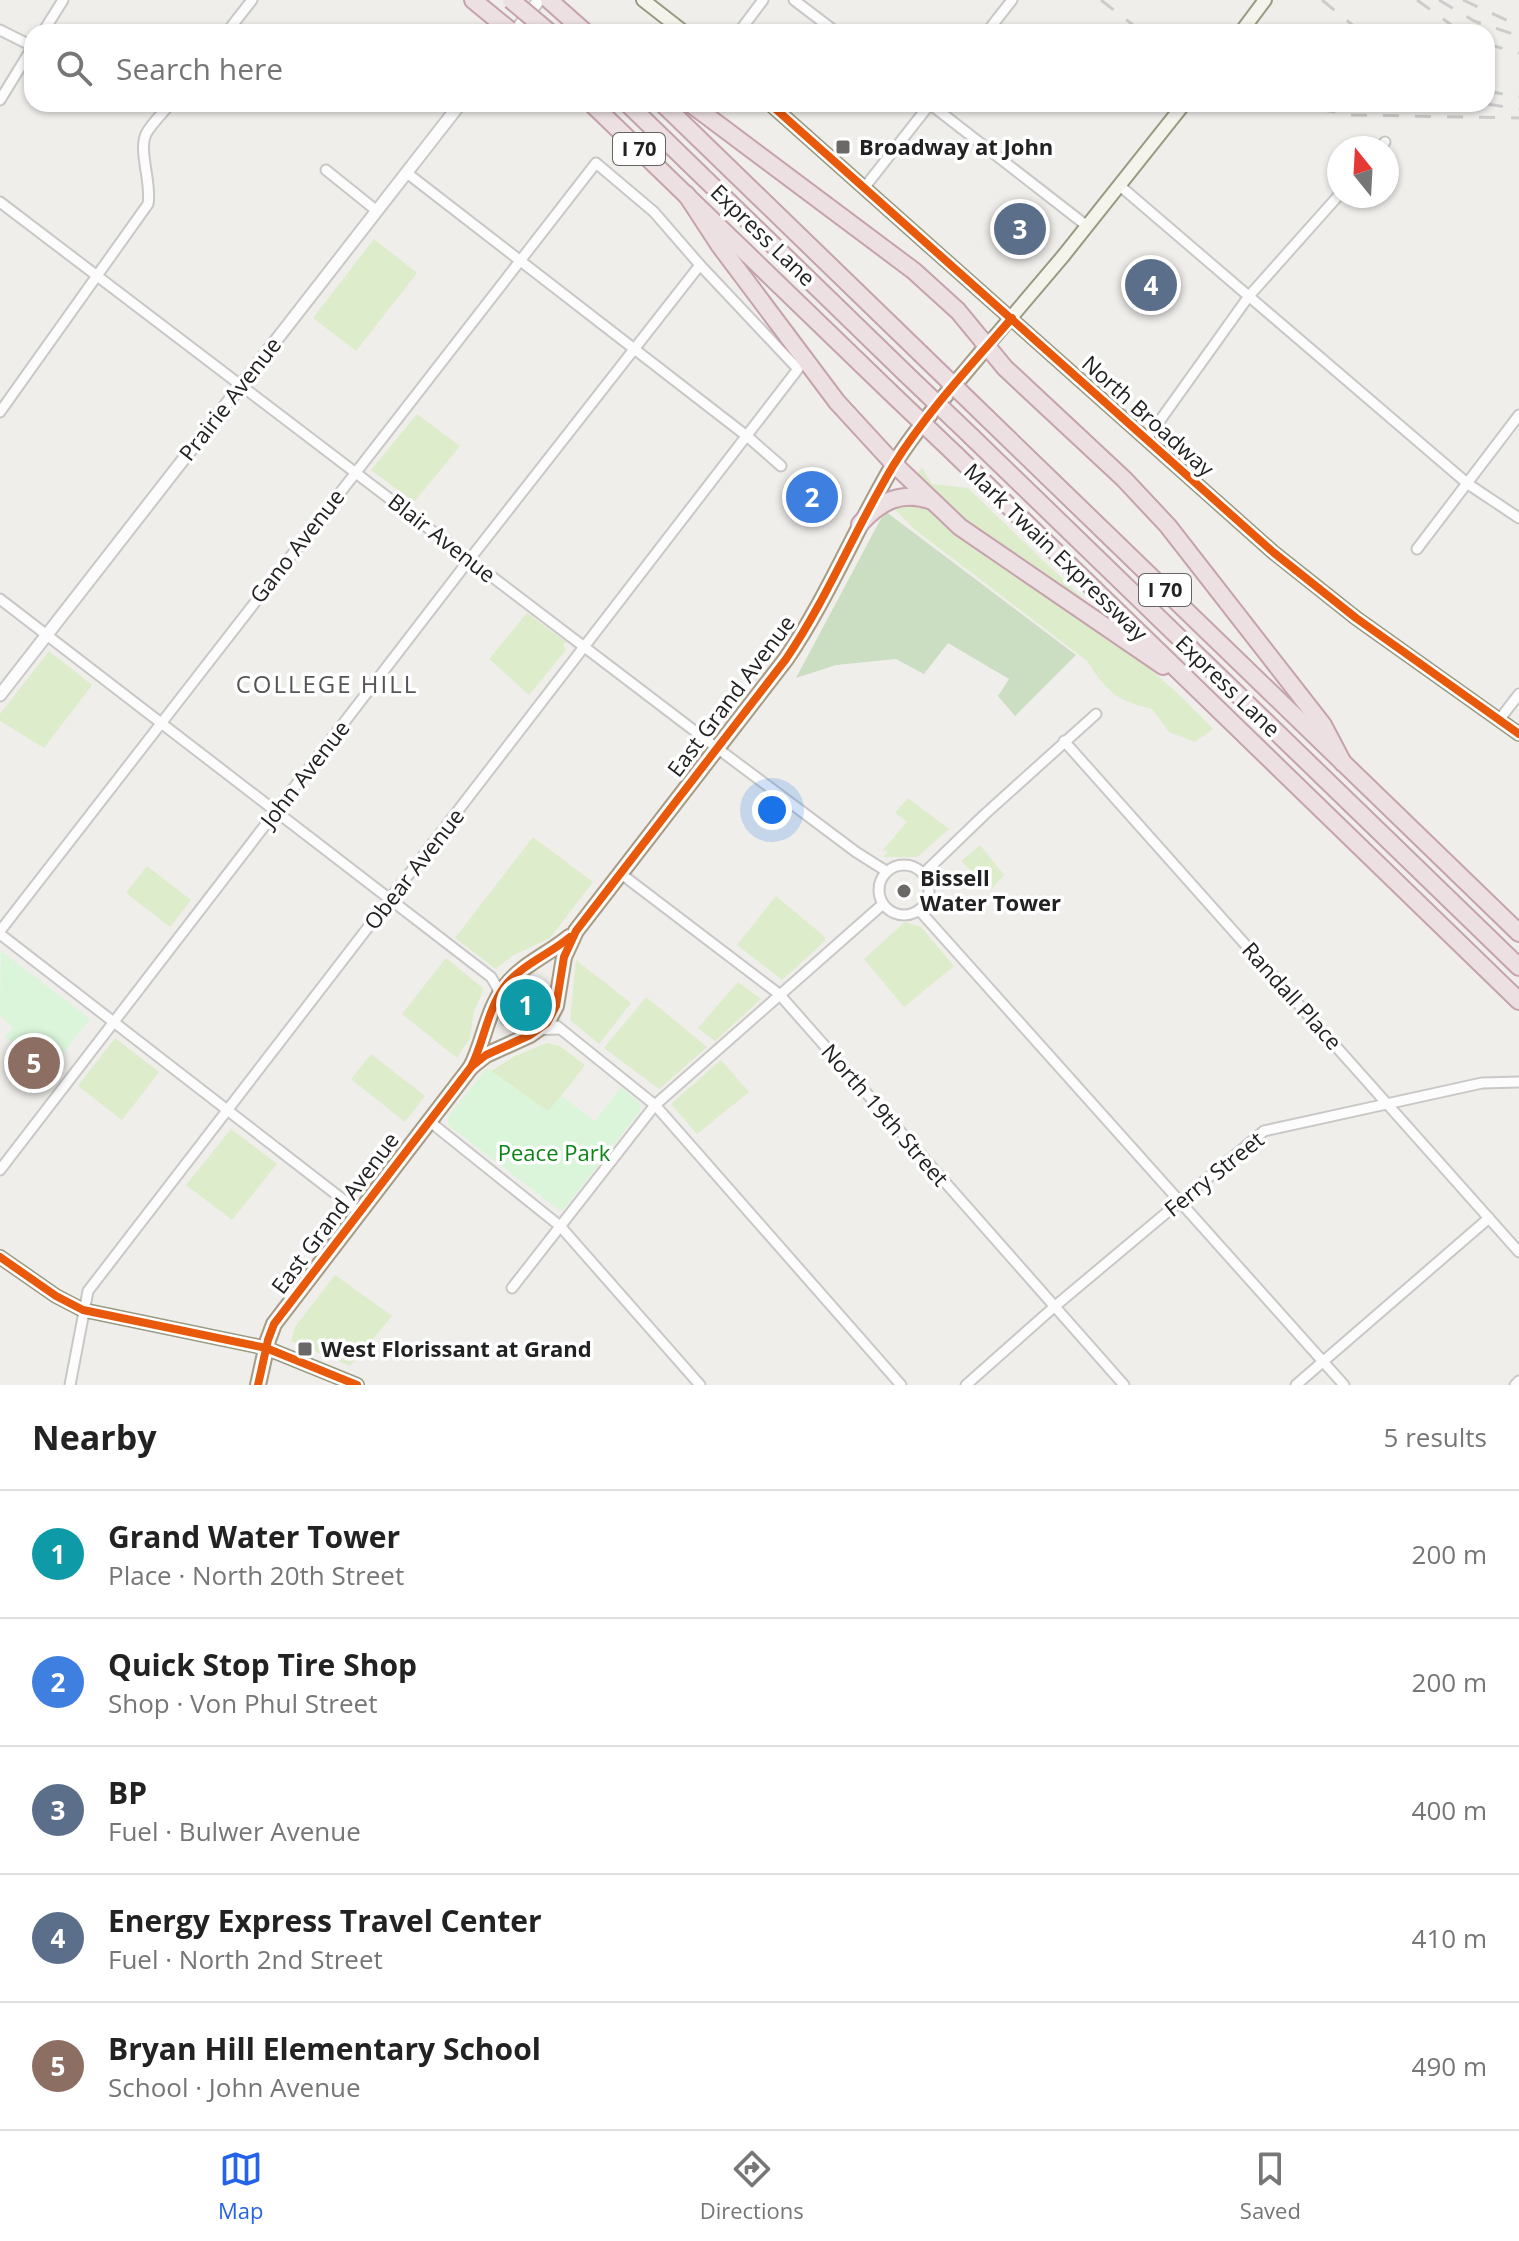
<!DOCTYPE html>
<meta charset="utf-8">
<style>
:root{--surface:#fff;--page:#f6f6f6;--text:#222;--muted:#767676;--line:#e0e0e0;--accent:#2563eb}
body{margin:0;font-family:"Open Sans",sans-serif;background:var(--page);color:var(--text)}
.compass{position:absolute;left:1327px;top:136px;width:72px;height:72px;border-radius:50%;background:var(--surface);box-shadow:0 2px 6px #0004;rotate:342deg}
.you{position:absolute;left:772px;top:810px;width:28px;height:28px;margin:-20px;border:6px solid #fff;border-radius:50%;background:#1a73e8;box-shadow:0 0 0 12px #1a73e833}
.badge{display:grid;place-items:center;width:52px;height:52px;border-radius:50%;background:var(--accent);color:#fff;font-size:26px;font-weight:700}
.pin{position:absolute;translate:-50% -50%;border:4px solid #fff;box-shadow:0 2px 8px #0006}
.list{margin:0;padding:0;list-style:none}
h2{display:flex;justify-content:space-between;align-items:center;height:104px;margin:0;padding:0 32px;font-size:34px}
h2 small{font-size:26px;font-weight:400;color:var(--muted)}
.list li{display:grid;grid-template-columns:52px 1fr auto;gap:24px;align-items:center;box-sizing:border-box;height:128px;padding:0 32px;border-top:2px solid var(--line)}
.list b{display:block;font-size:30px;white-space:nowrap}
.list p{margin:0;font-size:26px;white-space:nowrap;color:var(--muted)}
.list em{font-size:26px;font-style:normal;color:var(--muted)}
.icon{flex:none;width:44px;height:44px;fill:none;stroke:currentColor;stroke-width:2;stroke-linecap:round;stroke-linejoin:round}
.map{position:relative;flex:none;width:1519px;height:1385px;overflow:hidden}
.search{position:absolute;background:var(--surface);box-shadow:0 2px 6px #0004;left:24px;right:24px;top:24px;height:88px;display:flex;align-items:center;gap:20px;box-sizing:border-box;padding:0 28px;border-radius:24px;color:var(--muted);font-size:30px}
.sheet{height:744px;background:var(--surface)}
nav{display:flex;justify-content:space-around;align-items:center;box-sizing:border-box;height:112px;border-top:2px solid var(--line);background:var(--surface);font-size:22px;color:var(--muted)}
nav a{display:grid;justify-items:center;gap:4px}
nav .on{color:var(--accent)}
.map>svg:first-child{display:block}
.grass{fill:#ddeccb}
.forest{fill:#cbdec1}
.park{fill:#daf5da}
.lines{fill:none;stroke-linecap:round;stroke-linejoin:round}
.minor-casing{stroke:#c9c8c7;stroke-width:13}
.tertiary-casing{stroke:#c9c8c7;stroke-width:15}
.secondary-casing{stroke:#999a82;stroke-width:16}
.primary-casing{stroke:#a79c86;stroke-width:18}
.motorway-casing{stroke:#c5a2ac;stroke-width:20}
.minor{stroke:#fdfcfc;stroke-width:9}
.tertiary{stroke:#fdfcfc;stroke-width:11}
.secondary{stroke:#f4f4ed;stroke-width:12}
.primary{stroke:#f3ede7;stroke-width:14}
.motorway{stroke:#ece0e2;stroke-width:16}
.rail{stroke:#ccc;stroke-width:3;stroke-dasharray:16 16;stroke-linecap:butt}
.motorway-bridge-casing{stroke:#c5a2ac;stroke-width:20;stroke-linecap:butt}
.motorway-bridge{stroke:#ece0e2;stroke-width:16}
.cycleway-casing{stroke:#fff;stroke-width:13}
.cycleway{stroke:#e8590c;stroke-width:8}
.poi-dot{fill:#6a6968;stroke:#fff;stroke-width:3}
.labels{text-anchor:middle;stroke-width:7;stroke-linejoin:round;paint-order:stroke}
.shield{fill:#fff;stroke:#646464;stroke-width:2}
.shield-label{font-size:20px;font-weight:bold;fill:#222}
.poi-label{font-size:22px;font-weight:bold;fill:#222;stroke:#fff;text-anchor:start}
.street-label{font-size:22px;fill:#222;stroke:#fff}
.park-label{font-size:22px;fill:#0c8416;stroke:#fff}
.neighbourhood-label{font-size:24px;letter-spacing:2px;fill:#555;stroke:#fff}
</style>
<div class="map">
<svg width="1519" height="1385" viewBox="0 0 1519 1385">
<rect width="100%" height="100%" fill="#f0eeeb"/>
<!-- grass -->
<g class="grass">
<polygon points="374,239 417,273 356,351 313,318"/>
<polygon points="417,414 460,446 414,502 371,470"/>
<polygon points="922,467 932,484 968,488 1106,621 975,530 926,488 918,473"/>
<path d="M907,501l23,6c97,70 201,134 283,222l-18,13 -26,-10 -17,-23c-36,-9 -44,-16 -65,-48l-173,-132 -23,-24z"/>
<polygon points="527,613 566,642 563,645 566,650 529,695 489,659"/>
<polygon points="49,651 92,685 44,748 0,721 0,714"/>
<polygon points="908,798 949,829 917,857 883,857 888,852 883,850 907,822 895,813"/>
<polygon points="533,837 593,882 550,938 512,956 496,969 455,938"/>
<polygon points="980,845 1004,875 991,890 961,861"/>
<polygon points="147,866 191,900 170,927 126,893"/>
<polygon points="776,896 825,937 825,941 782,980 737,945"/>
<polygon points="905,922 921,927 954,966 904,1007 864,959"/>
<polygon points="446,958 484,989 474,1011 470,1038 457,1058 402,1014"/>
<polygon points="576,960 631,1003 599,1044 570,1020"/>
<polygon points="738,982 761,999 715,1041 698,1028"/>
<polygon points="521,987 532,988 543,1000 542,1012 529,1022 517,1020 509,1011 511,994"/>
<polygon points="646,997 707,1047 659,1089 604,1048"/>
<polygon points="115,1038 159,1072 122,1120 78,1086"/>
<polygon points="547,1043 560,1046 585,1065 549,1112 491,1071 515,1056"/>
<polygon points="371,1054 425,1096 405,1122 351,1079"/>
<polygon points="721,1060 749,1092 697,1134 671,1104"/>
<polygon points="231,1129 277,1164 232,1220 186,1185"/>
<polygon points="335,1275 392,1316 350,1366 291,1341 295,1327"/>
</g>
<!-- forest -->
<polygon class="forest" points="885,511 1076,655 1015,716 998,696 1009,679 948,643 924,674 896,659 836,665 796,678"/>
<!-- park -->
<g class="park">
<polygon points="1,951 90,1019 56,1062 49,1057 43,1066 5,1037 13,1027 0,1016"/>
<polygon points="487,1068 548,1111 561,1096 595,1121 621,1087 641,1104 640,1111 563,1210 558,1209 448,1125 448,1117"/>
</g>
<g class="lines">
<!-- minor casing -->
<g class="minor-casing">
<g id="minor">
<polyline points="794,0 836,32"/>
<polyline points="0,30 32,46"/>
<polyline points="43,32 63,0"/>
<polyline points="227,32 252,0"/>
<polyline points="739,32 763,0"/>
<polyline points="987,32 1012,0"/>
<polyline points="0,100 32,48"/>
<polyline points="930,104 1087,226"/>
<polyline points="1380,148 1385,142"/>
<polyline points="326,170 377,211"/>
<polyline points="407,173 748,437 781,466"/>
<polyline points="1119,185 1468,484 1519,518"/>
<polyline points="864,188 930,104"/>
<polyline points="0,202 717,748 856,852 886,871"/>
<path d="M0,412l148,-208c4,-21 -10,-53 -2,-70 5,-10 17,-21 24,-30"/>
<polyline points="1146,440 1249,296 1339,195"/>
<polyline points="1417,549 1519,415"/>
<polyline points="0,599 491,977 497,987 506,1020 526,1030 559,1029"/>
<polyline points="1499,720 1519,694"/>
<polyline points="1064,741 1519,1252"/>
<circle cx="904" cy="890" r="25"/>
<polyline points="620,873 779,994 1124,1385"/>
<polyline points="923,874 984,815 1096,714"/>
<polyline points="919,910 1344,1385"/>
<polyline points="0,931 596,163 654,212 700,265 798,369 88,1291 70,1385"/>
<polyline points="0,934 359,1212"/>
<path d="M510,979c26,-1 36,9 42,33"/>
<polyline points="557,1026 655,1105 901,1385"/>
<polyline points="429,1121 560,1226 700,1385"/>
<polyline points="0,1170 469,560 700,265"/>
<polyline points="512,1288 655,1105 883,904"/>
<polyline points="966,1385 1054,1307 1264,1131 1482,1083 1519,1082"/>
<polyline points="1296,1385 1489,1218"/>
<polyline points="1515,1385 1519,1381"/>
</g>
</g>
<!-- tertiary casing -->
<g class="tertiary-casing">
<g id="tertiary">
<polyline points="515,32 539,0"/>
<polyline points="0,695 460,104"/>
</g>
</g>
<!-- secondary casing -->
<g class="secondary-casing">
<g id="secondary">
<polyline points="643,0 684,32"/>
<polyline points="1241,32 1265,0"/>
<polyline points="770,104 1273,552 1356,618 1519,734"/>
<polyline points="986,347 1064,255 1184,104"/>
<polyline points="0,1257 56,1296 83,1310 266,1348 357,1385"/>
</g>
</g>
<!-- primary casing -->
<g class="primary-casing">
<g id="primary">
<path d="M471,1067l15,-12 44,-20 17,-12 9,-17 8,-49 12,-26 210,-272c41,-60 69,-129 106,-192 27,-43 62,-81 94,-120"/>
<path d="M258,1385l10,-45 6,-16 197,-257c13,-25 16,-57 34,-80 16,-22 44,-33 64,-50"/>
</g>
</g>
<!-- motorway casing -->
<g class="motorway-casing">
<g id="motorway">
<polyline points="473,0 512,32"/>
<polyline points="549,0 585,32"/>
<polyline points="592,104 890,392"/>
<polyline points="628,104 905,373"/>
<polyline points="663,104 920,353"/>
<polyline points="691,104 914,271 958,311 1005,368 1124,479 1168,526 1323,725 1343,763"/>
<polyline points="686,194 720,246 837,402 894,464 960,527 1163,666"/>
<polyline points="987,418 1519,933"/>
<polyline points="972,437 1519,967"/>
<polyline points="956,455 1519,1001"/>
<path d="M860,524c20,-23 42,-34 72,-23"/>
</g>
</g>
<!-- minor -->
<use href="#minor" class="minor"/>
<!-- tertiary -->
<use href="#tertiary" class="tertiary"/>
<!-- secondary -->
<use href="#secondary" class="secondary"/>
<!-- primary -->
<use href="#primary" class="primary"/>
<!-- motorway -->
<use href="#motorway" class="motorway"/>
<!-- rail -->
<g class="rail">
<polyline points="1101,0 1142,32"/>
<polyline points="1322,0 1361,32"/>
<polyline points="1417,0 1461,32"/>
<polyline points="1439,0 1474,21 1519,36"/>
<polyline points="1463,0 1519,26"/>
<polyline points="1487,44 1519,53"/>
<polyline points="1487,91 1519,97"/>
<polyline points="1288,104 1352,115 1519,118"/>
<polyline points="1487,104 1519,109"/>
</g>
<!-- motorway-bridge casing -->
<g class="motorway-bridge-casing">
<g id="motorway-bridge">
<polyline points="511,0 549,32"/>
<polyline points="920,353 987,418"/>
<polyline points="905,373 972,437"/>
<polyline points="890,392 956,455"/>
</g>
</g>
<!-- motorway-bridge -->
<use href="#motorway-bridge" class="motorway-bridge"/>
<!-- cycleway casing -->
<g class="cycleway-casing">
<g id="cycleway">
<polyline points="770,104 1273,552 1356,618 1519,734"/>
<path d="M471,1067l15,-12 44,-20 17,-12 9,-17 8,-49 12,-26 210,-272c41,-60 69,-130 107,-193 33,-53 78,-101 119,-148"/>
<polyline points="0,1257 56,1296 83,1310 266,1348 357,1385"/>
<path d="M258,1385l10,-45 6,-16 197,-257c13,-25 16,-57 34,-81 16,-21 45,-32 65,-49"/>
</g>
</g>
<!-- cycleway -->
<use href="#cycleway" class="cycleway"/>
</g>
<!-- markers -->
<g class="poi-dot">
<rect x="835" y="139" width="16" height="16" rx="4"/>
<circle cx="904" cy="891" r="8"/>
<rect x="297" y="1341" width="16" height="16" rx="4"/>
</g>
<g class="labels">
<!-- shield labels -->
<g class="shield">
<rect x="613" y="133" width="52" height="32" rx="6"/>
<rect x="1139" y="574" width="52" height="32" rx="6"/>
</g>
<g class="shield-label">
<text x="639" y="156">I 70</text>
<text x="1165" y="597">I 70</text>
</g>
<!-- poi labels -->
<g class="poi-label">
<text x="859" y="155">Broadway at John</text>
<text x="920" y="886">Bissell<tspan x="920" dy="25">Water Tower</tspan></text>
<text x="321" y="1357">West Florissant at Grand</text>
</g>
<!-- street labels -->
<g class="street-label">
<text transform="translate(763 235) rotate(44)" y="8">Express Lane</text>
<text transform="translate(230 399) rotate(-52)" y="8">Prairie Avenue</text>
<text transform="translate(1148 416) rotate(42)" y="8">North Broadway</text>
<text transform="translate(442 538) rotate(38)" y="8">Blair Avenue</text>
<text transform="translate(297 546) rotate(-52)" y="8">Gano Avenue</text>
<text transform="translate(1056 552) rotate(44)" y="8">Mark Twain Expressway</text>
<text transform="translate(1228 686) rotate(44)" y="8">Express Lane</text>
<text transform="translate(731 696) rotate(-53)" y="8">East Grand Avenue</text>
<text transform="translate(305 774) rotate(-52)" y="8">John Avenue</text>
<text transform="translate(414 869) rotate(-52)" y="8">Obear Avenue</text>
<text transform="translate(1292 996) rotate(48)" y="8">Randall Place</text>
<text transform="translate(885 1115) rotate(49)" y="8">North 19th Street</text>
<text transform="translate(1214 1174) rotate(-39)" y="8">Ferry Street</text>
<text transform="translate(335 1213) rotate(-53)" y="8">East Grand Avenue</text>
</g>
<!-- park labels -->
<g class="park-label">
<text x="554" y="1161">Peace Park</text>
</g>
<!-- neighbourhood labels -->
<g class="neighbourhood-label">
<text x="327" y="693">COLLEGE HILL</text>
</g>
</g>
</svg>
<svg class="compass" viewBox="-18 -18 36 36"><path d="M0-13l5 13h-10z" fill="#e53935"/><path d="M0 13l5-13h-10z" fill="#767676"/></svg>
<div class="you"></div>
<div class="pin badge" style="left:526px;top:1005px;background:#0f9aa8">1</div>
<div class="pin badge" style="left:812px;top:497px;background:#3f7fe0">2</div>
<div class="pin badge" style="left:1020px;top:229px;background:#5c6f8a">3</div>
<div class="pin badge" style="left:1151px;top:285px;background:#5c6f8a">4</div>
<div class="pin badge" style="left:34px;top:1063px;background:#8d6e63">5</div>
<div class="search"><svg class="icon" aria-label="search" viewBox="0 0 24 24"><circle cx="10" cy="10" r="6"/><path d="M15 15l6 6"/></svg>Search here</div>
</div>
<section class="sheet">
<h2>Nearby<small>5 results</small></h2>
<ul class="list">
<li><span class="badge" style="background:#0f9aa8">1</span><div><b>Grand Water Tower</b><p>Place · North 20th Street</p></div><em>200 m</em></li>
<li><span class="badge" style="background:#3f7fe0">2</span><div><b>Quick Stop Tire Shop</b><p>Shop · Von Phul Street</p></div><em>200 m</em></li>
<li><span class="badge" style="background:#5c6f8a">3</span><div><b>BP</b><p>Fuel · Bulwer Avenue</p></div><em>400 m</em></li>
<li><span class="badge" style="background:#5c6f8a">4</span><div><b>Energy Express Travel Center</b><p>Fuel · North 2nd Street</p></div><em>410 m</em></li>
<li><span class="badge" style="background:#8d6e63">5</span><div><b>Bryan Hill Elementary School</b><p>School · John Avenue</p></div><em>490 m</em></li>
</ul>
</section>
<nav>
<a class="on"><svg class="icon" aria-label="map" viewBox="0 0 24 24"><path d="M3 6l6-2 6 2 6-2v14l-6 2-6-2-6 2zM9 4v14M15 6v14"/></svg>Map</a>
<a><svg class="icon" aria-label="directions" viewBox="0 0 24 24"><path d="M12 3l9 9-9 9-9-9zM9 14v-3h6M13 9l2 2-2 2"/></svg>Directions</a>
<a><svg class="icon" aria-label="saved" viewBox="0 0 24 24"><path d="M7 4h10v16l-5-4-5 4z"/></svg>Saved</a>
</nav>
